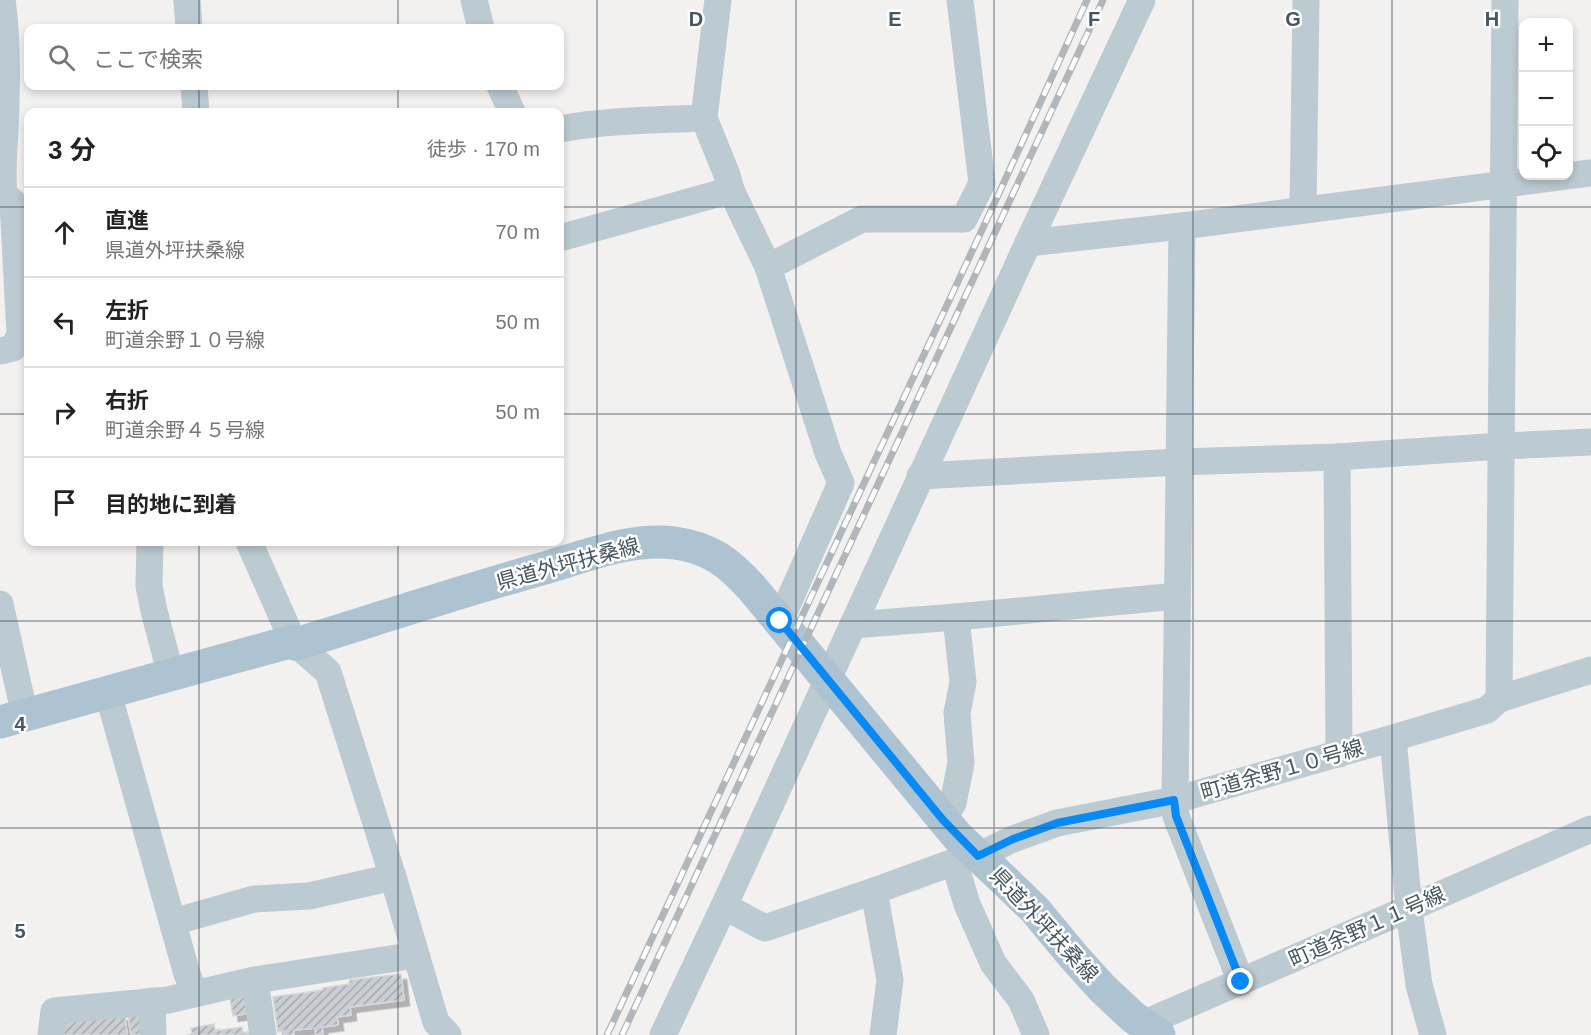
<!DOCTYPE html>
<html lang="ja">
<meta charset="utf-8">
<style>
:root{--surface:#fff;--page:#f2f2f2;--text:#222;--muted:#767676;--line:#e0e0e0}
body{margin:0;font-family:Arial,"Noto Sans JP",sans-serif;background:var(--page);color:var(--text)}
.controls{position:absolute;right:18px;top:18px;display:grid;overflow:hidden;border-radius:12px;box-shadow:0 3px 9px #0003}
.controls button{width:54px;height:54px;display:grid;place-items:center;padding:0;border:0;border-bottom:2px solid var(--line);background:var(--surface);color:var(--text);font:30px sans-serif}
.stop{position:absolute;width:18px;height:18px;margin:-14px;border:4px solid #0789f6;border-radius:50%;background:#fff}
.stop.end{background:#0789f6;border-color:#fff;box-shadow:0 2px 6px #0008}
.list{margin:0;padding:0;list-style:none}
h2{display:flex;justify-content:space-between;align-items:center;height:78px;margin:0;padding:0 24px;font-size:26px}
h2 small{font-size:20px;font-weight:400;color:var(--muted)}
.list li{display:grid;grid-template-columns:39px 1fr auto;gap:18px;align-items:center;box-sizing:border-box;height:90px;padding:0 24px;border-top:2px solid var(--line)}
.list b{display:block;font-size:22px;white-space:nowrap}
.list p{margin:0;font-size:20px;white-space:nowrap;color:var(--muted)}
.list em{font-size:20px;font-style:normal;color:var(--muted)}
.icon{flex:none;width:33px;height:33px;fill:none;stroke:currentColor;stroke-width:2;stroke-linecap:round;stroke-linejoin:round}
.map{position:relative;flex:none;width:1591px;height:1035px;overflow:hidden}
.search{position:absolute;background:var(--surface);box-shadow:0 3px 9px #0003;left:24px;top:24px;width:540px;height:66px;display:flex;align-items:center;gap:15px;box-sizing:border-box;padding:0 21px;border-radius:12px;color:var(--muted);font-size:22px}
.panel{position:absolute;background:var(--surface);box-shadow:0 3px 9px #0003;left:24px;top:108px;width:540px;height:438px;border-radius:12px}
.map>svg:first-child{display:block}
.building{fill:url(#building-hatch);stroke:#d3d7dc;stroke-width:1.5;filter:url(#shadow)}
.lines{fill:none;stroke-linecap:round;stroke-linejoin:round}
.minor{stroke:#bccad1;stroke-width:27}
.major{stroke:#adc3d1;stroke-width:33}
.rail-casing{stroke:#b1b6bb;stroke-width:7}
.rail{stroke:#fff;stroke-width:4.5;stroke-dasharray:14;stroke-linecap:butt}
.route{stroke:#0789f6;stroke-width:8}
.grid{fill:none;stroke:#465660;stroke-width:1.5;stroke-opacity:0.55}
.labels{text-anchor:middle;stroke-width:5;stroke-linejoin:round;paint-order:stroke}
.street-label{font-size:21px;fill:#465660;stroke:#fff}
.grid-label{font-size:20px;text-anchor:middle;font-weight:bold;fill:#465660;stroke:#fff;stroke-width:5;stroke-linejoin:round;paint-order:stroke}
</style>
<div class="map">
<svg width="1591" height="1035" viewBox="0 0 1591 1035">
<defs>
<pattern id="building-hatch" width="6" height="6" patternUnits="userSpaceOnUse" patternTransform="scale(1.5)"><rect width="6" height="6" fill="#caced3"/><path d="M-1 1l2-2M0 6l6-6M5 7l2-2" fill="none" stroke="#a6aaaf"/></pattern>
<filter id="shadow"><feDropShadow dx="5.5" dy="5.5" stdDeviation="0" flood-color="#0004"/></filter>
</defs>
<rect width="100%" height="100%" fill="#f3f0f0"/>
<!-- building -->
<g class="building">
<polygon points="401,974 404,1000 350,1007 351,1015 337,1017 338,1025 322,1027 323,1034 316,1035 315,1028 294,1030 294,1035 284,1035 284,1031 278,1032 273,997 323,990 322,988 349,984 350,980"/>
<polygon points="249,995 251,1013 233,1016 230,998"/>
<polygon points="141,1013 144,1034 131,1035 128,1015"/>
<polygon points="125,1015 127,1035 64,1035 63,1020"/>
<polygon points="214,1024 215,1031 242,1027 243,1033 255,1031 255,1035 187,1035 192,1034 191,1028"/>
</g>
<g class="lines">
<!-- minor -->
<g class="minor">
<polyline points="187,0 189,28"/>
<polyline points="474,0 481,28"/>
<polyline points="718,0 704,118 727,175 731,190 768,267"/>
<polyline points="194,86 196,112"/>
<polyline points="500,86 512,112"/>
<path d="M560,129c47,-9 95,-9 144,-11"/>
<polyline points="1303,210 1306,0"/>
<polyline points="1182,226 1175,800 1176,816 1241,982"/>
<polyline points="560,238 731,190"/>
<polyline points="1028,243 1182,226 1591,173"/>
<path d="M0,351l13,-3 7,-13 -7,-133 -9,-8c-3,-30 2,-61 2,-92 1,-34 1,-69 -4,-102"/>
<polyline points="1337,457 1339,754"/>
<polyline points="920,476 1179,462 1337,457 1502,446 1591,442"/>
<polyline points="150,542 149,586 154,611 171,675"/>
<polyline points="249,542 293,641"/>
<polyline points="0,604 25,716"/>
<polyline points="780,621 841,483 828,453 768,267 862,219 964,219 982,183 960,0"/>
<polyline points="853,625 956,617 1177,596"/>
<polyline points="296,644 328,672 393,877 436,1022 448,1035"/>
<polyline points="108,693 187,974 195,993"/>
<polyline points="1499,699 1505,0"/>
<polyline points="1393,738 1409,909 1419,985 1433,1035"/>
<polyline points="943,820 953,803 961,763 957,713 963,682 956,617"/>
<polyline points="954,862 967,904 993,963 1021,1000 1036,1035"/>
<polyline points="874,891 890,980 883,1035"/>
<polyline points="724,906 765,928 874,891 954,862 978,856 1013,839 1057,823 1175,800 1393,738 1487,710 1499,699 1591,670"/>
<polyline points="173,922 254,899 309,896 393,877"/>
<polyline points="255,980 263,1035"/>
<polyline points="152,1001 153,1035"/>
<polyline points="1143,1024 1591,829"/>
<polyline points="51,1035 54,1011 168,1000 255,980 416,955"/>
<polyline points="663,1035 724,906 1028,243 1142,0"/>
</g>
<!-- major -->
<path class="major" d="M0,722l293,-81 3,3c81,-25 163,-52 245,-75 43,-12 89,-32 134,-26 36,5 54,20 77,45l205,248 48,45 30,29 39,47 28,31 31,29 26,18"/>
<!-- rail casing -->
<g class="rail-casing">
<g id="rail">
<polyline points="607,1035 995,202 1087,0"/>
<polyline points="622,1035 1103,0"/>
</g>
</g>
<!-- rail -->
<use href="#rail" class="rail"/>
</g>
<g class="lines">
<!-- route -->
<polyline class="route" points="780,621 943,820 978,856 1013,839 1057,823 1174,800 1176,816 1241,982"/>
</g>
<!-- grid -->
<path class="grid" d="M199,0v28M398,0v28M597,0v1035M796,0v1035M994,0v1035M1193,0v1035M1392,0v1035M199,86v26M398,86v26M0,207h28M560,207h1031M0,414h28M560,414h1031M199,542v493M398,542v493M0,621h1591M0,828h1591"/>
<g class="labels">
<!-- street labels -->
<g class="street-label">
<text transform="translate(568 564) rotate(-15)" y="7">県道外坪扶桑線</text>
<text transform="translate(1282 770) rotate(-16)" y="7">町道余野１０号線</text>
<text transform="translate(1044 925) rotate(47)" y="7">県道外坪扶桑線</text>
<text transform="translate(1367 927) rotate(-24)" y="7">町道余野１１号線</text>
</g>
</g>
<g class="grid-label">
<text x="696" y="26">D</text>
<text x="895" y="26">E</text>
<text x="1094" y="26">F</text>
<text x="1293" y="26">G</text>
<text x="1492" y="26">H</text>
<text x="20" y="731">4</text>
<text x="20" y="938">5</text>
</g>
</svg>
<div class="controls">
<button>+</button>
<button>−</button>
<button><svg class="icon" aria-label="locate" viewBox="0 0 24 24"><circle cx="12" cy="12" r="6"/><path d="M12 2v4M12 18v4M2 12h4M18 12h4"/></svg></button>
</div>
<div class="stop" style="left:780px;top:621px"></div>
<div class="stop end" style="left:1241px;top:982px"></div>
<div class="search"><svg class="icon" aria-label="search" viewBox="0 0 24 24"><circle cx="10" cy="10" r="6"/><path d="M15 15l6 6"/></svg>ここで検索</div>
<section class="panel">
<h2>3 分<small>徒歩 · 170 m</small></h2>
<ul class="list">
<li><svg class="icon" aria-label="ahead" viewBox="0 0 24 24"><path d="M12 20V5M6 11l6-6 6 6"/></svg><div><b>直進</b><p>県道外坪扶桑線</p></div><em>70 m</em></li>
<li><svg class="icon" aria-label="left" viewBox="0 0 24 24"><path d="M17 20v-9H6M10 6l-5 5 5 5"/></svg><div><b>左折</b><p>町道余野１０号線</p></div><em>50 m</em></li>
<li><svg class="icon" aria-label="right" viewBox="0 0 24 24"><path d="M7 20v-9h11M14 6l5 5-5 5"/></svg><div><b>右折</b><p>町道余野４５号線</p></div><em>50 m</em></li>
<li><svg class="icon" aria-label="arrive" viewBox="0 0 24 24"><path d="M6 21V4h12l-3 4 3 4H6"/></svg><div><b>目的地に到着</b></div></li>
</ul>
</section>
</div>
